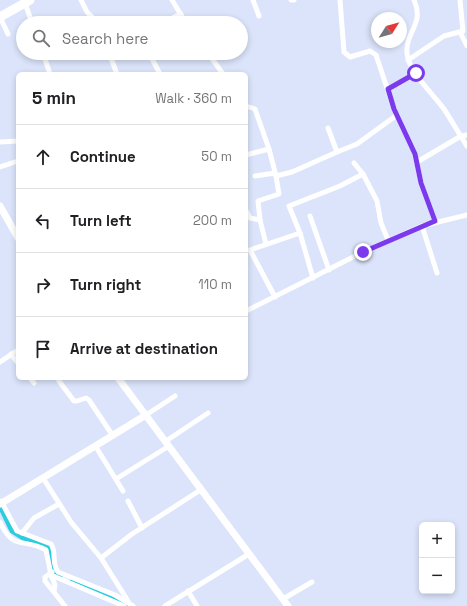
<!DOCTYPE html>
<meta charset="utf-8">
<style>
:root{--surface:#fff;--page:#f2f2f2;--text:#202124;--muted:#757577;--line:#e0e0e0}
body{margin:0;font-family:"Space Grotesk",sans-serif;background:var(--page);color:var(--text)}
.controls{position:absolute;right:12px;bottom:12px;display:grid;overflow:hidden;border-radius:6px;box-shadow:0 2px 6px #0003}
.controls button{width:36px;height:36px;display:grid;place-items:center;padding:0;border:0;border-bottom:1px solid var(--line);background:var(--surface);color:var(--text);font:20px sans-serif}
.compass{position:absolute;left:371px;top:12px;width:36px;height:36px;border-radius:50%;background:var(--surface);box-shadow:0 2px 6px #0003;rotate:53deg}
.stop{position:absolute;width:12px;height:12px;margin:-9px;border:3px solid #7c3aed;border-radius:50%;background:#fff}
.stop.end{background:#7c3aed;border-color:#fff;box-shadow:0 1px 4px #0008}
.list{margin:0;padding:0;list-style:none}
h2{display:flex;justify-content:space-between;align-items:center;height:52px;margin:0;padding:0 16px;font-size:17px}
h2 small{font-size:13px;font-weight:400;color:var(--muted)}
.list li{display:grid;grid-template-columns:26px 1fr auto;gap:12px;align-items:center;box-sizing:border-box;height:64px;padding:0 16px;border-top:1px solid var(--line)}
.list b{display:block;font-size:15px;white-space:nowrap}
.list em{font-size:13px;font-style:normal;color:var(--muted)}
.icon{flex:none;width:22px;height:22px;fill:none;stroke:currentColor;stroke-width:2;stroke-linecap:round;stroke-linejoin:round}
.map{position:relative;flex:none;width:467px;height:606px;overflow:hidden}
.search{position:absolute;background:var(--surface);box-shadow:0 2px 6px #0003;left:16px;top:16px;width:232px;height:44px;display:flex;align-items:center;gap:10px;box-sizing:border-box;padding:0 14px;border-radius:22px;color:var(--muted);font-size:15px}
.panel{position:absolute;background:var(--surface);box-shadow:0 2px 6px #0003;left:16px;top:72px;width:232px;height:308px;border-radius:6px}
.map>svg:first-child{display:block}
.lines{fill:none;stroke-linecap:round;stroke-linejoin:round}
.canal{stroke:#2accde;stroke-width:5}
.street{stroke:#fff;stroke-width:5}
.secondary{stroke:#fff;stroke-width:7}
.highway{stroke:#fff;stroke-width:9}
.route{stroke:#7c3aed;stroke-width:5}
</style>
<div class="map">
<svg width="467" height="606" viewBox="0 0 467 606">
<rect width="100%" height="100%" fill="#dbe4fa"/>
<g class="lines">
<!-- canal -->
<g class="canal">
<polyline points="0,506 12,531 23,538 46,545 50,551 54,573 60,577"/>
<polyline points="72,581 128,606"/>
</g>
<!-- street -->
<g class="street">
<polyline points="81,0 87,12 98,23"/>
<polyline points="172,0 186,23"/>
<polyline points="253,0 259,16"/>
<polyline points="291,0 294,0"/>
<polyline points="340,0 344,52 350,57 370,51 376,55 394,109 415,154 421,183 435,221"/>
<path d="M414,0c11,24 -9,32 -7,53 1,18 26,41 37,56 8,12 15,25 23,37"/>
<polyline points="25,3 32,23"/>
<polyline points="0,17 8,34"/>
<polyline points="162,23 181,14"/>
<polyline points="460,32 467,46"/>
<polyline points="43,53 50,74"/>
<polyline points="109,53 117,74"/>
<polyline points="149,53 160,74"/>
<polyline points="208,53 223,74"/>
<polyline points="408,60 444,36 463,31 460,0"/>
<polyline points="388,89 416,73"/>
<polyline points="246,106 255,109 269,149"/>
<polyline points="0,142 18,141"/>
<polyline points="337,152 357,144 397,115"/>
<polyline points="246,155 269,149 276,176 292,172 337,152 328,128"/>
<polyline points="417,162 461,136 467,135"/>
<polyline points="354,163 363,174 377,201 381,223 388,240"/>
<polyline points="0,167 18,161"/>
<polyline points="255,176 275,173"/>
<polyline points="246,210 250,218 260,220 266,244"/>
<polyline points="310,216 329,270"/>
<polyline points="260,220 258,201 279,194 276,176"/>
<polyline points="422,226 437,273"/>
<polyline points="313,278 300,233 289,206 340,186 363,174"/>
<polyline points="275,297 250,250 300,233"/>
<polyline points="246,311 363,252 422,226 467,215"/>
<polyline points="11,354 18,363"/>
<polyline points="0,362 18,350"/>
<polyline points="30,378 34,383"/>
<polyline points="59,381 74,401 77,401 86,398 89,400 113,436"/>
<polyline points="146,415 175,396"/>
<polyline points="166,441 208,413"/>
<polyline points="96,447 123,491"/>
<polyline points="43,478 71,522 101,558"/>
<polyline points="116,479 169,446"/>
<path d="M1,501l16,30 34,13c6,9 0,19 7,28l57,23 18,11"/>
<polyline points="128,501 142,528"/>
<path d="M0,522c14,30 23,15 46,28l5,25 73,31"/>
<polyline points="22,533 34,518 59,504"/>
<polyline points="52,572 45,577 45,581 65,606"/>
<polyline points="51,575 55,585 54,591"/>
<polyline points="188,591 197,606"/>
<polyline points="283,599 312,582"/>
<polyline points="128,601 101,558 132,534 202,489"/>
<polyline points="165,606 249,554"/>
</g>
<!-- secondary -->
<g class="secondary">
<polyline points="0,206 18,238"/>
<polyline points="118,378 288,606"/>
<polyline points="0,504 146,415"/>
</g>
<!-- highway -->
<polyline class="highway" points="0,17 30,0"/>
</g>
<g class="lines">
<!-- route -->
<polyline class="route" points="363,252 435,221 421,183 415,154 394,109 388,89 416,73"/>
</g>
</svg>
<div class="controls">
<button>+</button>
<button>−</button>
</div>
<svg class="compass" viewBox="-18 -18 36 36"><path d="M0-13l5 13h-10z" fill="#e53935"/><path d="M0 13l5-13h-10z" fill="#757577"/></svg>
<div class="stop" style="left:416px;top:73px"></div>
<div class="stop end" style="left:363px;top:252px"></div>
<div class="search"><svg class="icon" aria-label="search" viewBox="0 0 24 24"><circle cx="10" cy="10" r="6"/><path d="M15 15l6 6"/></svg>Search here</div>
<section class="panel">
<h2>5 min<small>Walk · 360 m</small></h2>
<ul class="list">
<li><svg class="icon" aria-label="ahead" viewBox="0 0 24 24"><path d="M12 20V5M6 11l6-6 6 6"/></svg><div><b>Continue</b></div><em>50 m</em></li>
<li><svg class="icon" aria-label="left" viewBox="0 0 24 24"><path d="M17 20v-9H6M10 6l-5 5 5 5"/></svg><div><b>Turn left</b></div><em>200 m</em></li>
<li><svg class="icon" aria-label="right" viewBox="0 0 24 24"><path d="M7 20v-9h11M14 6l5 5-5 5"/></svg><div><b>Turn right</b></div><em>110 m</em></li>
<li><svg class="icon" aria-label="arrive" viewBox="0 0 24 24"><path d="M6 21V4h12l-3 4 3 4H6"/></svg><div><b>Arrive at destination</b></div></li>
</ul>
</section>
</div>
